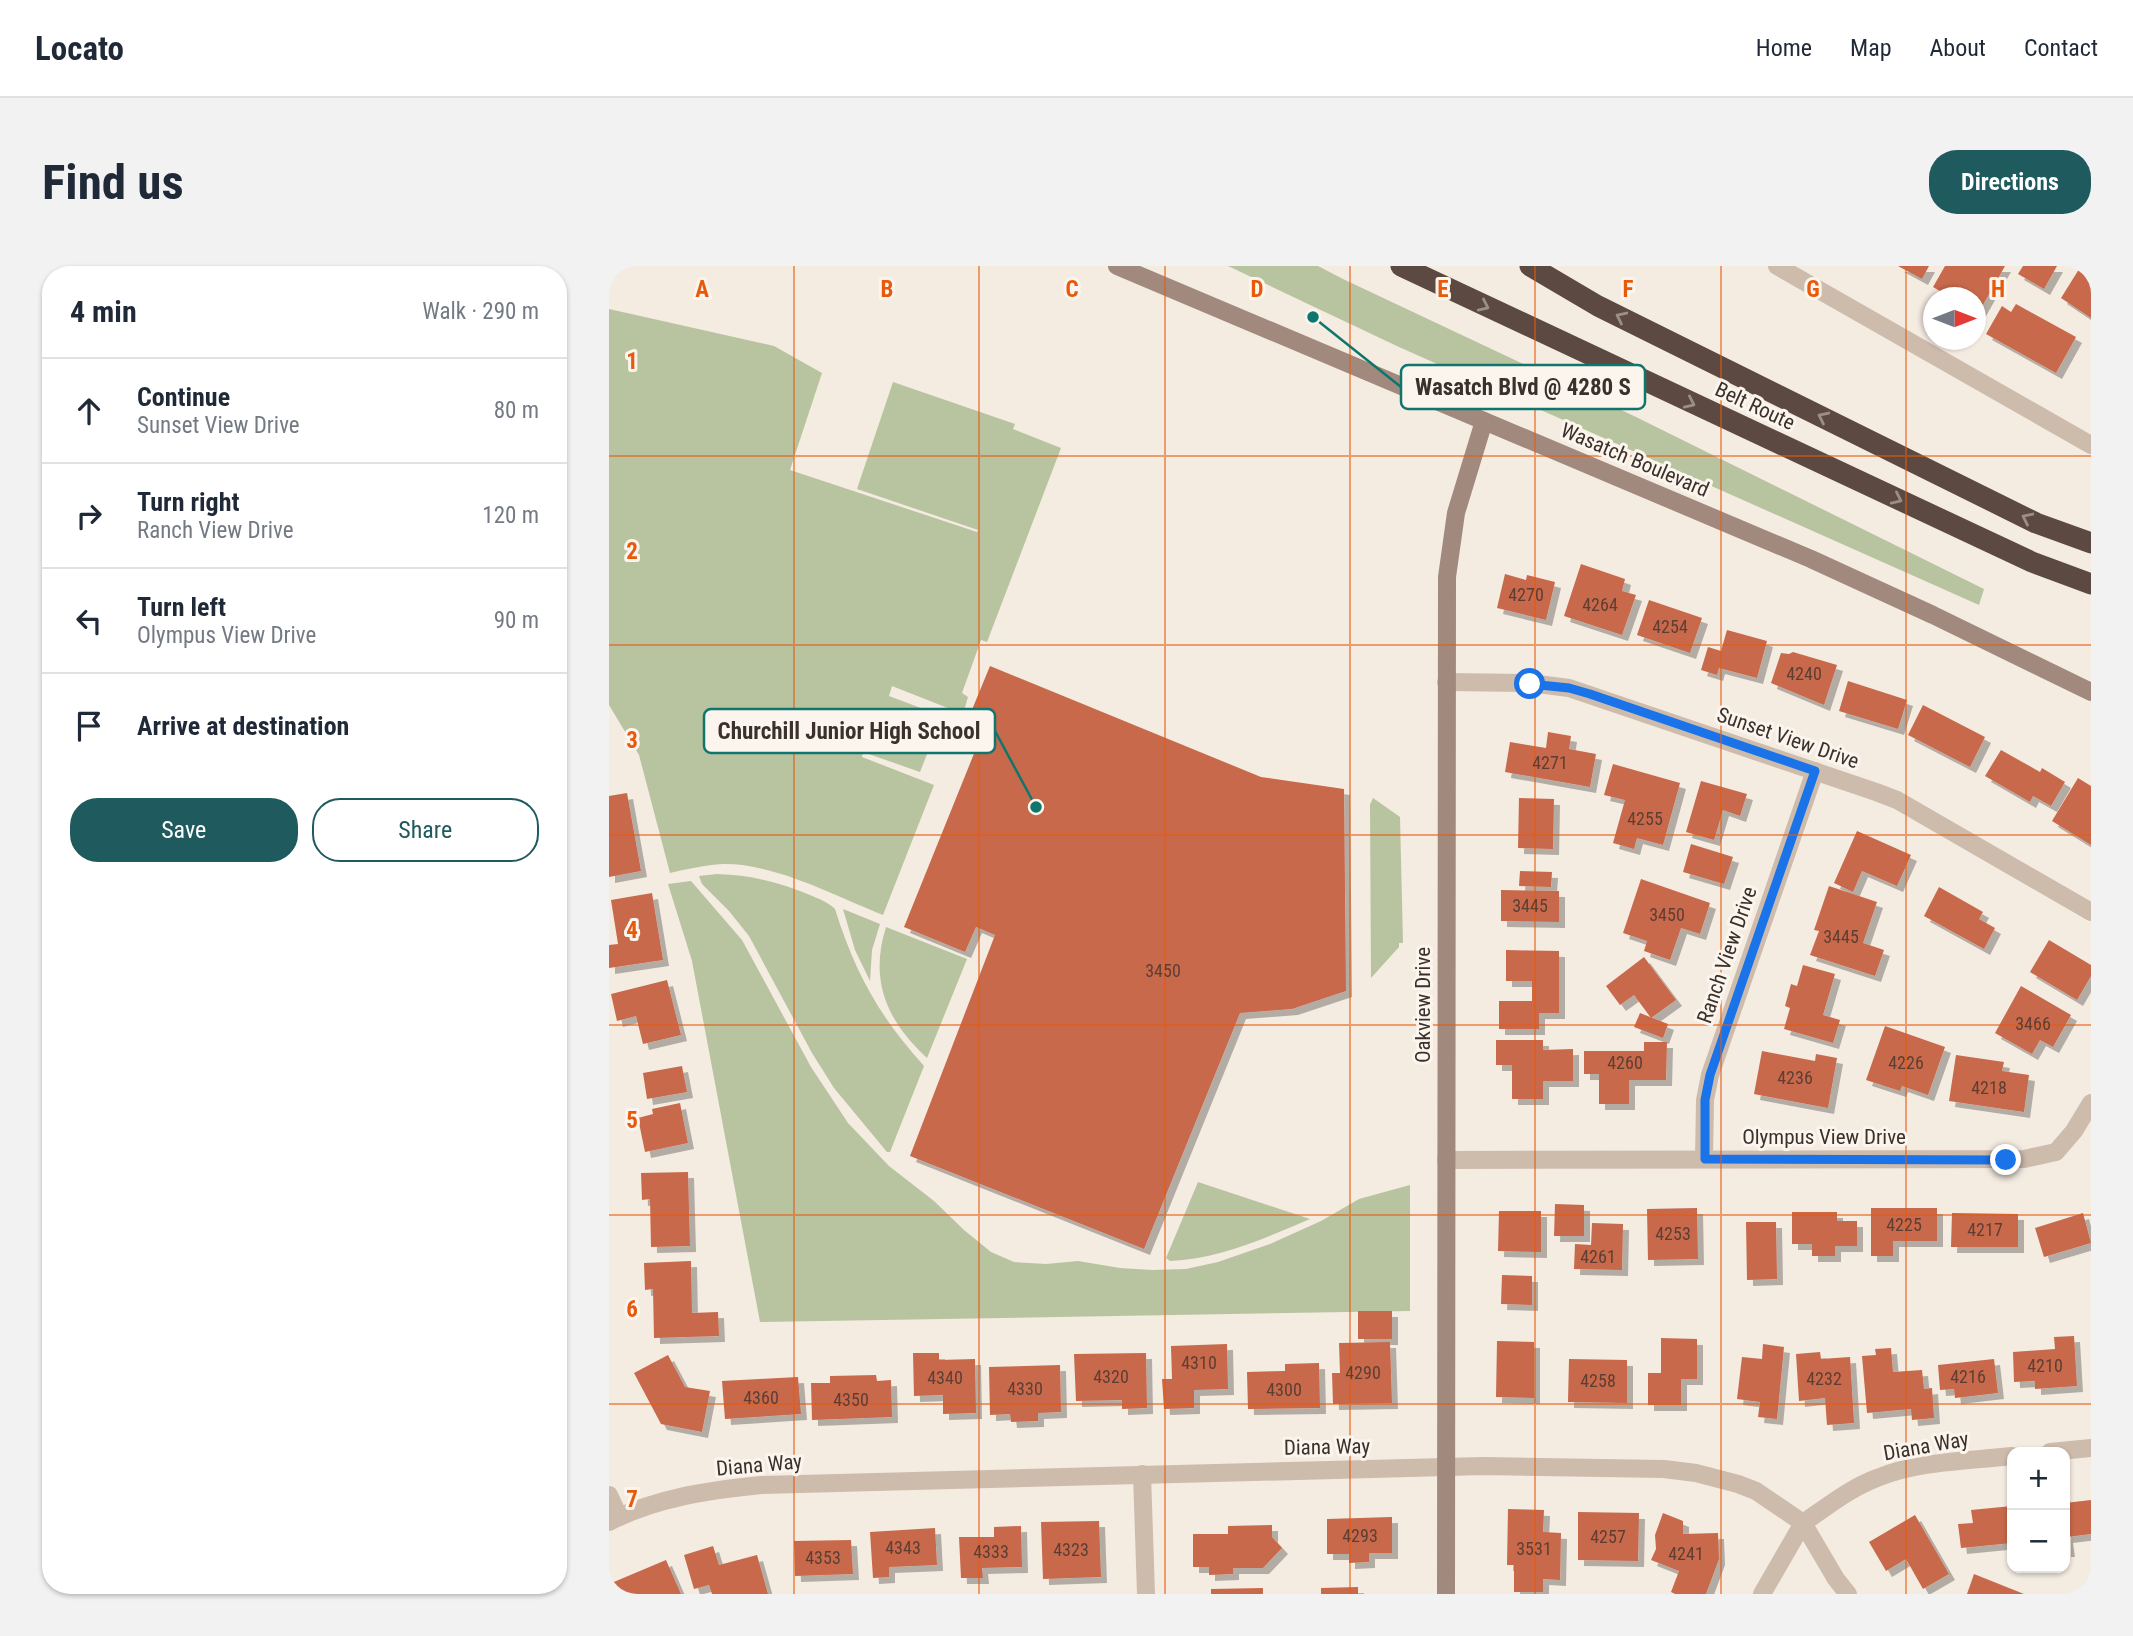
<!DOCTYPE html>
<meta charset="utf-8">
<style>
:root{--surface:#fff;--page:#f2f2f3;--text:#1f2937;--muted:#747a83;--line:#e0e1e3;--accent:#1f5a5e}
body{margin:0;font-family:"Roboto Condensed",sans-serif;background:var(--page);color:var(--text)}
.controls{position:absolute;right:21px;bottom:21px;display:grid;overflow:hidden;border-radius:14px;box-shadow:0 2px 5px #0004}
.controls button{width:63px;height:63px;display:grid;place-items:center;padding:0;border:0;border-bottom:2px solid var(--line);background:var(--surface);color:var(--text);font:35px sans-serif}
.compass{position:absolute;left:1314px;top:21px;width:63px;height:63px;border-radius:50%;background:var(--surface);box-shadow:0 2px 5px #0004;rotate:90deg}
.stop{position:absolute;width:21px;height:21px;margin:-16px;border:5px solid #1a73e8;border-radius:50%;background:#fff}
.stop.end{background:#1a73e8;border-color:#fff;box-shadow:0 2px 7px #0008}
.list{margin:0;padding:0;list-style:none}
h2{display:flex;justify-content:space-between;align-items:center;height:91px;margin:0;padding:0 28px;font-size:30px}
h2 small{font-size:23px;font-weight:400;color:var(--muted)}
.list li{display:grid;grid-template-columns:46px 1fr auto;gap:21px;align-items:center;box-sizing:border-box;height:105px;padding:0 28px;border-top:2px solid var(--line)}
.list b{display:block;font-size:26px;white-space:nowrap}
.list p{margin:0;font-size:23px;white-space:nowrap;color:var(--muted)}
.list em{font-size:23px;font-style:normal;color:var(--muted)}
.actions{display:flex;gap:14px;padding:21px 28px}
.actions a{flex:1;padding:16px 0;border:2px solid var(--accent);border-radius:28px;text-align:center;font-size:24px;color:var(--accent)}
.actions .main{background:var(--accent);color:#fff}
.icon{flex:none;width:38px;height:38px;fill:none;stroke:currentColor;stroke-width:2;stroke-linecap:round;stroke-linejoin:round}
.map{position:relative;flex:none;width:1482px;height:1328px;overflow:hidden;border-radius:28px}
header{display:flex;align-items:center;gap:42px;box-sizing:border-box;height:98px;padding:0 35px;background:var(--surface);border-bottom:2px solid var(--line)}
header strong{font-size:33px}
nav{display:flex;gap:38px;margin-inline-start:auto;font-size:24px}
.intro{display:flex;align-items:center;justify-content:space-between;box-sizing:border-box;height:168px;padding:0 42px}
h1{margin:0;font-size:49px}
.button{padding:18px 32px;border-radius:28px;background:var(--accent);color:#fff;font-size:24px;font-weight:700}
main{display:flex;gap:42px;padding:0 42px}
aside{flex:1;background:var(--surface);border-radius:28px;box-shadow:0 2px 5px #0004}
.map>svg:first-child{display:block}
.green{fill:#b8c4a0}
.building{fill:#c8694b;filter:url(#shadow)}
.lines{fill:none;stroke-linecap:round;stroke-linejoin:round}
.street{stroke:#cdbbac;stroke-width:18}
.secondary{stroke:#a18a7d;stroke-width:18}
.highway{stroke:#5c4a42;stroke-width:21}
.oneway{stroke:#9c8e87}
.route{stroke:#1a73e8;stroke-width:9}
.grid{fill:none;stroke:#e8590c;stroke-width:2;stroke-opacity:0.55}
.labels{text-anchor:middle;stroke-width:6;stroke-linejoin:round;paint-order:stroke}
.number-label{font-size:18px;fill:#5e3e33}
.street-label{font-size:21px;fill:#3b302b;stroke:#fbf5ee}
.grid-label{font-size:23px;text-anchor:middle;font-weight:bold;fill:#e8590c;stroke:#fbf5ee;stroke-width:6;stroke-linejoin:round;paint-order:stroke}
.leader{fill:none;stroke:#0f766e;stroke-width:2.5}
.callout-dot{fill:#0f766e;stroke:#fbf5ee;stroke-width:2.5}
.callout{fill:#fbf5ee;stroke:#0f766e;stroke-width:2.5}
.callout-label{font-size:23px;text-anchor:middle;font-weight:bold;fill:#3b302b}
</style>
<header>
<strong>Locato</strong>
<nav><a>Home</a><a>Map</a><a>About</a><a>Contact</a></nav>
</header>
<div class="intro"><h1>Find us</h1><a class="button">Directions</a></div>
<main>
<aside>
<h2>4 min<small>Walk · 290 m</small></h2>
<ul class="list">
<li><svg class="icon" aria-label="ahead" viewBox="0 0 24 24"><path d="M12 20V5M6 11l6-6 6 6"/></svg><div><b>Continue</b><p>Sunset View Drive</p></div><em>80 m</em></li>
<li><svg class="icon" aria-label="right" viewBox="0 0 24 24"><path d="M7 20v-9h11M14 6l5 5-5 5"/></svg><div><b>Turn right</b><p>Ranch View Drive</p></div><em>120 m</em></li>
<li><svg class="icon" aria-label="left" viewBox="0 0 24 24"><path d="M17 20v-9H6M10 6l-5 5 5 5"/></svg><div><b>Turn left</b><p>Olympus View Drive</p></div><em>90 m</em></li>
<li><svg class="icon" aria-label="arrive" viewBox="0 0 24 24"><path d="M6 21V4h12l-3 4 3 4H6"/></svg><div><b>Arrive at destination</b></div></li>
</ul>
<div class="actions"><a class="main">Save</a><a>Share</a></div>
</aside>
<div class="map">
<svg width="1482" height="1328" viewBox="0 0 1482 1328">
<defs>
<filter id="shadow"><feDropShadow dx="6" dy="6" stdDeviation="0" flood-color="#0004"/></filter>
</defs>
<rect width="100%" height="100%" fill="#f4ebe1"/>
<!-- green -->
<g class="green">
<polygon points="619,0 709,0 734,13 1027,151 1375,323 1370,339 790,81"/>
<path d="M0,43l165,37 48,27 -32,97 187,62 1,-2 -121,-41 36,-107 122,42 -2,5 48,19 -74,194 -6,-2 -19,53 6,4 -5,17 -71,-28 -3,10 53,20 -22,56 -57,-20 -1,5 72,28 -51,130c-47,-19 -109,-52 -160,-51 -18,1 -36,5 -53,9l-31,-118 -30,-50z"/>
<polygon points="764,532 791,551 794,677 790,677 790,681 762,712 761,539"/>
<path d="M108,608c33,1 62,8 93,21 9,4 18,7 25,14 20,64 44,107 89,157l-34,86h-3l-53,-64 -22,-35 -63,-117 -20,-25 -27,-27 -3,-8z"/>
<polygon points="82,615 133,674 202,801 239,857 280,900 325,935 355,964 382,986 405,996 437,998 469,995 511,1002 543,1004 577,1003 609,996 661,978 712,955 750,933 801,919 801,1045 151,1056 83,695 59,618"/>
<polygon points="234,643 271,658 263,684 261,715 246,684"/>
<path d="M277,661l81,32 -40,99c-40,-37 -58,-77 -41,-131z"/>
<path d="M589,916l112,37c-45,19 -91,40 -140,42l-4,-3z"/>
</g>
<!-- building -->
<g class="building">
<polygon points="1289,0 1320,0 1313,13"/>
<polygon points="1336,0 1396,0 1366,53 1366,32 1343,32 1324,21"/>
<polygon points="1414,0 1448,0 1435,23 1409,8"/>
<polygon points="1472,0 1482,0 1482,52 1452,32"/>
<polygon points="1407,38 1467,71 1447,107 1377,68 1393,40 1402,46"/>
<polygon points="972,298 1016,313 1013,325 1027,329 1013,369 955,350"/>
<polygon points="896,308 917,314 918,309 946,316 937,354 888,342"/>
<polygon points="1040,334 1093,352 1081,387 1028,369"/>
<polygon points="1118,364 1158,375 1148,412 1110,402 1108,409 1092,404 1099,381 1112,385"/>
<polygon points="1184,386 1228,399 1215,439 1162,417 1172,387 1180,388"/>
<polygon points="381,400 652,511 735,523 737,725 683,743 631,747 535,983 301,890 386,669 367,661 356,686 295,661 377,458 360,451"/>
<polygon points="1239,415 1298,434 1289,463 1230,445"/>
<polygon points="1314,439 1376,471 1361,501 1299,469"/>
<polygon points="939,466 962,470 960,483 987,488 981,521 896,506 901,476 937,482"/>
<polygon points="1392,484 1431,506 1433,502 1456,516 1442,540 1424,530 1421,536 1376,510"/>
<polygon points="1004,498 1071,517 1054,579 1028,572 1025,583 1004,577 1016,534 995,529"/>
<polygon points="1469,512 1482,520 1482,579 1443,555"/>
<polygon points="1092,515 1138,528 1131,550 1114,544 1105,574 1077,566"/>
<polygon points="18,527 32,605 0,611 0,530"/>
<polygon points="910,532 945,533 944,583 909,582"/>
<polygon points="1248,565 1302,589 1288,620 1253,605 1244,626 1225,617"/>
<polygon points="1082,578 1124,591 1115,618 1074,606"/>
<polygon points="911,605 943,606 942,621 910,620"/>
<polygon points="1032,613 1101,637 1091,668 1072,662 1061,694 1035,685 1038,675 1014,667"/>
<polygon points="1220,620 1268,636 1254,677 1275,684 1266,710 1201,689 1210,665 1205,664"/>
<polygon points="1330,621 1374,646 1370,653 1386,662 1375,683 1315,650"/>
<polygon points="892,624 950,625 950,656 892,655"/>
<polygon points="43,627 54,694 0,702 0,679 9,678 2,634"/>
<polygon points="1440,674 1482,699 1482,710 1468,734 1421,706"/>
<polygon points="897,684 950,685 950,747 930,747 930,763 890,763 890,735 923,735 923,715 897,715"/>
<polygon points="1035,691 1067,734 1042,752 1025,729 1011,739 997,720"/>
<polygon points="1194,699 1226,708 1214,749 1231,754 1224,777 1175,763 1181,742 1176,740 1182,718 1188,720"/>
<polygon points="58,714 72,769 34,778 27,750 8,755 2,728"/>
<polygon points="1412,720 1462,749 1444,781 1431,774 1423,788 1386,767"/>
<polygon points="1031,747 1059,758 1054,772 1025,761"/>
<polygon points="1276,760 1336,781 1319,829 1293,820 1291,825 1257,814"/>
<polygon points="887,774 934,774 934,784 964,783 964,815 934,815 934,833 903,833 903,799 887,799"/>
<polygon points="1035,776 1058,776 1057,814 1020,814 1020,838 990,838 990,808 975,808 975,785 1035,785"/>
<polygon points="1153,785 1206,795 1207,788 1228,792 1219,842 1145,828"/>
<polygon points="1347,789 1395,796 1393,805 1420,809 1415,846 1340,835"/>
<polygon points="73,800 78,826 38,833 34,807"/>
<polygon points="71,837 79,877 36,886 29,852 44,848 43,843"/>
<polygon points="79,906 81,980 42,981 41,933 33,934 32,907"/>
<polygon points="946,938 975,939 975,970 945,970"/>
<polygon points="1088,942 1089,993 1039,994 1038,943"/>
<polygon points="1262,942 1328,942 1328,975 1284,975 1284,990 1262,990"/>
<polygon points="890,945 932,945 932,986 889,985"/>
<polygon points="1183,946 1228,946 1228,955 1248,955 1248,980 1226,980 1226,990 1203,990 1203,978 1183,978"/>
<polygon points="1343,947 1409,948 1409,981 1342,981"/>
<polygon points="1474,947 1482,977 1435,991 1426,962"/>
<polygon points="1137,956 1167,956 1168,1013 1138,1014"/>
<polygon points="983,957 1014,958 1013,1004 965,1003 966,978 982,979"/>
<polygon points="82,995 83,1047 109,1046 110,1070 45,1072 44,1023 36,1024 35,997"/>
<polygon points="893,1009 923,1010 923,1039 892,1038"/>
<rect x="749" y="1045" width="34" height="28"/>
<polygon points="1465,1070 1468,1120 1426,1123 1426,1115 1405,1116 1404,1086 1446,1083 1445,1071"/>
<polygon points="1052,1072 1088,1073 1088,1113 1072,1113 1072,1139 1039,1139 1039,1107 1052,1107"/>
<polygon points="888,1075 925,1076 925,1132 887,1131"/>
<polygon points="781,1076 783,1137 724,1138 723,1107 731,1107 730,1077"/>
<polygon points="618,1078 619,1123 585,1124 585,1142 555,1143 553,1113 563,1113 562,1080"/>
<polygon points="1154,1078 1175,1081 1168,1153 1149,1151 1151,1136 1128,1133 1133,1091 1153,1093"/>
<polygon points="1282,1082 1284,1106 1313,1104 1315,1123 1323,1122 1325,1152 1303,1154 1302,1143 1258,1147 1253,1090 1267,1089 1266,1083"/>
<polygon points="1211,1086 1212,1093 1241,1091 1245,1157 1218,1159 1216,1132 1190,1135 1187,1088"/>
<polygon points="304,1087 330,1087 330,1094 366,1093 367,1147 334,1148 334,1129 305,1130"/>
<polygon points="537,1087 538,1142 513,1143 513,1134 467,1135 465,1088"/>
<polygon points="59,1089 76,1121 101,1125 93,1166 52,1158 25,1107"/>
<polygon points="960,1093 1018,1094 1018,1137 959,1136"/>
<polygon points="1385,1093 1389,1127 1346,1132 1345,1123 1331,1124 1329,1099"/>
<polygon points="710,1097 711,1142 639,1143 638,1106 676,1105 676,1098"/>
<polygon points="451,1099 452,1146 429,1147 429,1155 402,1156 401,1148 381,1149 380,1101"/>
<polygon points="267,1109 268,1115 282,1114 283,1151 203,1154 202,1117 221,1117 221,1110"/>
<polygon points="189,1111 192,1148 116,1153 113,1115"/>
<polygon points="1482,1234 1482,1268 1458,1271 1460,1285 1456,1285 1456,1237"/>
<polygon points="1403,1240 1403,1277 1352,1282 1349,1258 1364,1257 1362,1244"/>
<polygon points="899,1243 935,1244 934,1266 952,1267 951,1314 934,1313 934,1326 905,1326 905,1299 898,1299"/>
<polygon points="969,1246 1030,1247 1029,1295 969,1294"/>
<polygon points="1054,1247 1074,1255 1074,1268 1109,1267 1110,1293 1097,1328 1066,1328 1062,1326 1070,1305 1042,1294 1047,1283 1046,1269"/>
<polygon points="1306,1249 1340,1308 1314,1323 1297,1293 1277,1305 1260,1276"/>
<polygon points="783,1251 783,1287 760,1287 760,1296 740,1297 740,1288 718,1288 718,1253"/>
<polygon points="490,1255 492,1311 434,1313 432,1256"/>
<polygon points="663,1259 663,1271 673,1282 654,1302 624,1302 624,1308 600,1309 600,1301 584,1301 584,1268 619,1268 619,1260"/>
<polygon points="412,1260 413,1301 373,1302 374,1312 352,1312 350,1271 385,1271 385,1261"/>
<polygon points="326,1262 328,1299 280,1301 280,1311 264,1312 261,1266"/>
<polygon points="242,1274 244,1308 186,1310 185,1275"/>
<polygon points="104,1280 110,1299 148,1289 159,1328 103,1328 100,1319 85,1323 75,1289"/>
<polygon points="57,1294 72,1328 0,1328 0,1318"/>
<polygon points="1365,1308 1415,1328 1358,1328"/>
<polygon points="749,1321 749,1328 712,1328 712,1322"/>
<polygon points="654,1322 654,1328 602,1328 602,1323"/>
</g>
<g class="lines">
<!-- street -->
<g class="street">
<polyline points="1168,0 1482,179"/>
<polyline points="837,416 921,417 960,422 1267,526 1288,534 1482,646"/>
<polyline points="1095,893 1096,834 1101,809 1206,505"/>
<polyline points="837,894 1415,893 1447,886 1465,865 1482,837"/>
<polyline points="1441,1186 1482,1182"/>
<polyline points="533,1208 537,1328"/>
<polyline points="0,1229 10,1251"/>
<path d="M0,1256c46,-24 101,-32 152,-37l723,-19 180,3 32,4 42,11 18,7 47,32c24,-16 47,-35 74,-45 42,-17 91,-17 135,-22"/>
<polyline points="1153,1328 1194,1257 1227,1313 1239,1328"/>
</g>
<!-- secondary -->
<g class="secondary">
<polyline points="508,0 1202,293 1324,349 1482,426"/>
<polyline points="837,1328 838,311 847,247 875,155"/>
</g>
<!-- highway -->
<g class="highway">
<polyline points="792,0 1423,296 1482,318"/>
<polyline points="921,0 989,40 1427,257 1482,277"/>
</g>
</g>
<!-- one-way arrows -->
<defs><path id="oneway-chevron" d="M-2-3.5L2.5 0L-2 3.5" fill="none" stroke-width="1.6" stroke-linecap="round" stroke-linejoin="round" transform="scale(1.75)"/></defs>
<g class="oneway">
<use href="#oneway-chevron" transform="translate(875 40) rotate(25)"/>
<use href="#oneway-chevron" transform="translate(1012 51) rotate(-154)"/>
<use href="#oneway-chevron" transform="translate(1081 137) rotate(25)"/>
<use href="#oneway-chevron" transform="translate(1214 151) rotate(-154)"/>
<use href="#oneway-chevron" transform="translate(1288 233) rotate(25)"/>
<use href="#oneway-chevron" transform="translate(1418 252) rotate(-154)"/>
</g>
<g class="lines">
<!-- route -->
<polyline class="route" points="921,418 960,422 981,428 1206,505 1101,809 1096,834 1096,893 1397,894"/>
</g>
<!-- grid -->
<path class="grid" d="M185,0v1328M370,0v1328M556,0v1328M741,0v1328M926,0v1328M1112,0v1328M1297,0v1328M0,190h1482M0,379h1482M0,569h1482M0,759h1482M0,949h1482M0,1138h1482"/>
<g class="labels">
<!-- number labels -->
<g class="number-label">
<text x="917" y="335">4270</text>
<text x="991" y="345">4264</text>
<text x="1061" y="367">4254</text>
<text x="1195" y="414">4240</text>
<text x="941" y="503">4271</text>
<text x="1036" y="559">4255</text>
<text x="921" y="646">3445</text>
<text x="1058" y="655">3450</text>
<text x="1232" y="677">3445</text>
<text x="554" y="711">3450</text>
<text x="1424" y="764">3466</text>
<text x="1016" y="803">4260</text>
<text x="1297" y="803">4226</text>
<text x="1186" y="818">4236</text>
<text x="1380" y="828">4218</text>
<text x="1295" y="965">4225</text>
<text x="1376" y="970">4217</text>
<text x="1064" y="974">4253</text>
<text x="989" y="997">4261</text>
<text x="590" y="1103">4310</text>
<text x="1436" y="1106">4210</text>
<text x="754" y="1113">4290</text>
<text x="502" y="1117">4320</text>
<text x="1359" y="1117">4216</text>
<text x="336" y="1118">4340</text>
<text x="1215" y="1119">4232</text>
<text x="989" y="1121">4258</text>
<text x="416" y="1129">4330</text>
<text x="675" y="1130">4300</text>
<text x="152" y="1138">4360</text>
<text x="242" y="1140">4350</text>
<text x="751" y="1276">4293</text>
<text x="999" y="1277">4257</text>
<text x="294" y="1288">4343</text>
<text x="925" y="1289">3531</text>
<text x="462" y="1290">4323</text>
<text x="382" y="1292">4333</text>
<text x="1077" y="1294">4241</text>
<text x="214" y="1298">4353</text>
</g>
<!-- street labels -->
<g class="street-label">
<text transform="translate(1146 140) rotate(25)" y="7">Belt Route</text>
<text transform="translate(1026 194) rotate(23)" y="7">Wasatch Boulevard</text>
<text transform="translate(1179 472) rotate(19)" y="7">Sunset View Drive</text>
<text transform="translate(1118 689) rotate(-71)" y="7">Ranch View Drive</text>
<text transform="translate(814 739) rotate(-90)" y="7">Oakview Drive</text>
<text x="1215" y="878">Olympus View Drive</text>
<text transform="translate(1317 1180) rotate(-10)" y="7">Diana Way</text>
<text transform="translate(718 1181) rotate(-1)" y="7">Diana Way</text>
<text transform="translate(150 1199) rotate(-5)" y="7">Diana Way</text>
</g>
</g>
<g class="grid-label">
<text x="93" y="31">A</text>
<text x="278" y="31">B</text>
<text x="463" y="31">C</text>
<text x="648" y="31">D</text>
<text x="834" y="31">E</text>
<text x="1019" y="31">F</text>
<text x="1204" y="31">G</text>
<text x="1389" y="31">H</text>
<text x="23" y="103">1</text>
<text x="23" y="293">2</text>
<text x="23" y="482">3</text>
<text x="23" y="672">4</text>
<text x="23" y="862">5</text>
<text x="23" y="1051">6</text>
<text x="23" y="1241">7</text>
</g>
<!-- callouts -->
<path class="leader" d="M704 51L792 121M427 541L386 465"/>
<g class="callout-dot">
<circle cx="704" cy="51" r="7"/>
<circle cx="427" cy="541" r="7"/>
</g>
<g class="callout">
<rect x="792" y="99" width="244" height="44" rx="7"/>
<rect x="95" y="443" width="291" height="44" rx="7"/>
</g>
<g class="callout-label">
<text x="914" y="129">Wasatch Blvd @ 4280 S</text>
<text x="240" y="473">Churchill Junior High School</text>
</g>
</svg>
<div class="controls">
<button>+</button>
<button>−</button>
</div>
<svg class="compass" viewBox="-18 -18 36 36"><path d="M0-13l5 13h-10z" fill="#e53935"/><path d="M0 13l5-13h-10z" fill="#747a83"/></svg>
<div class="stop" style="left:921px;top:418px"></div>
<div class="stop end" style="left:1397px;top:894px"></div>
</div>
</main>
